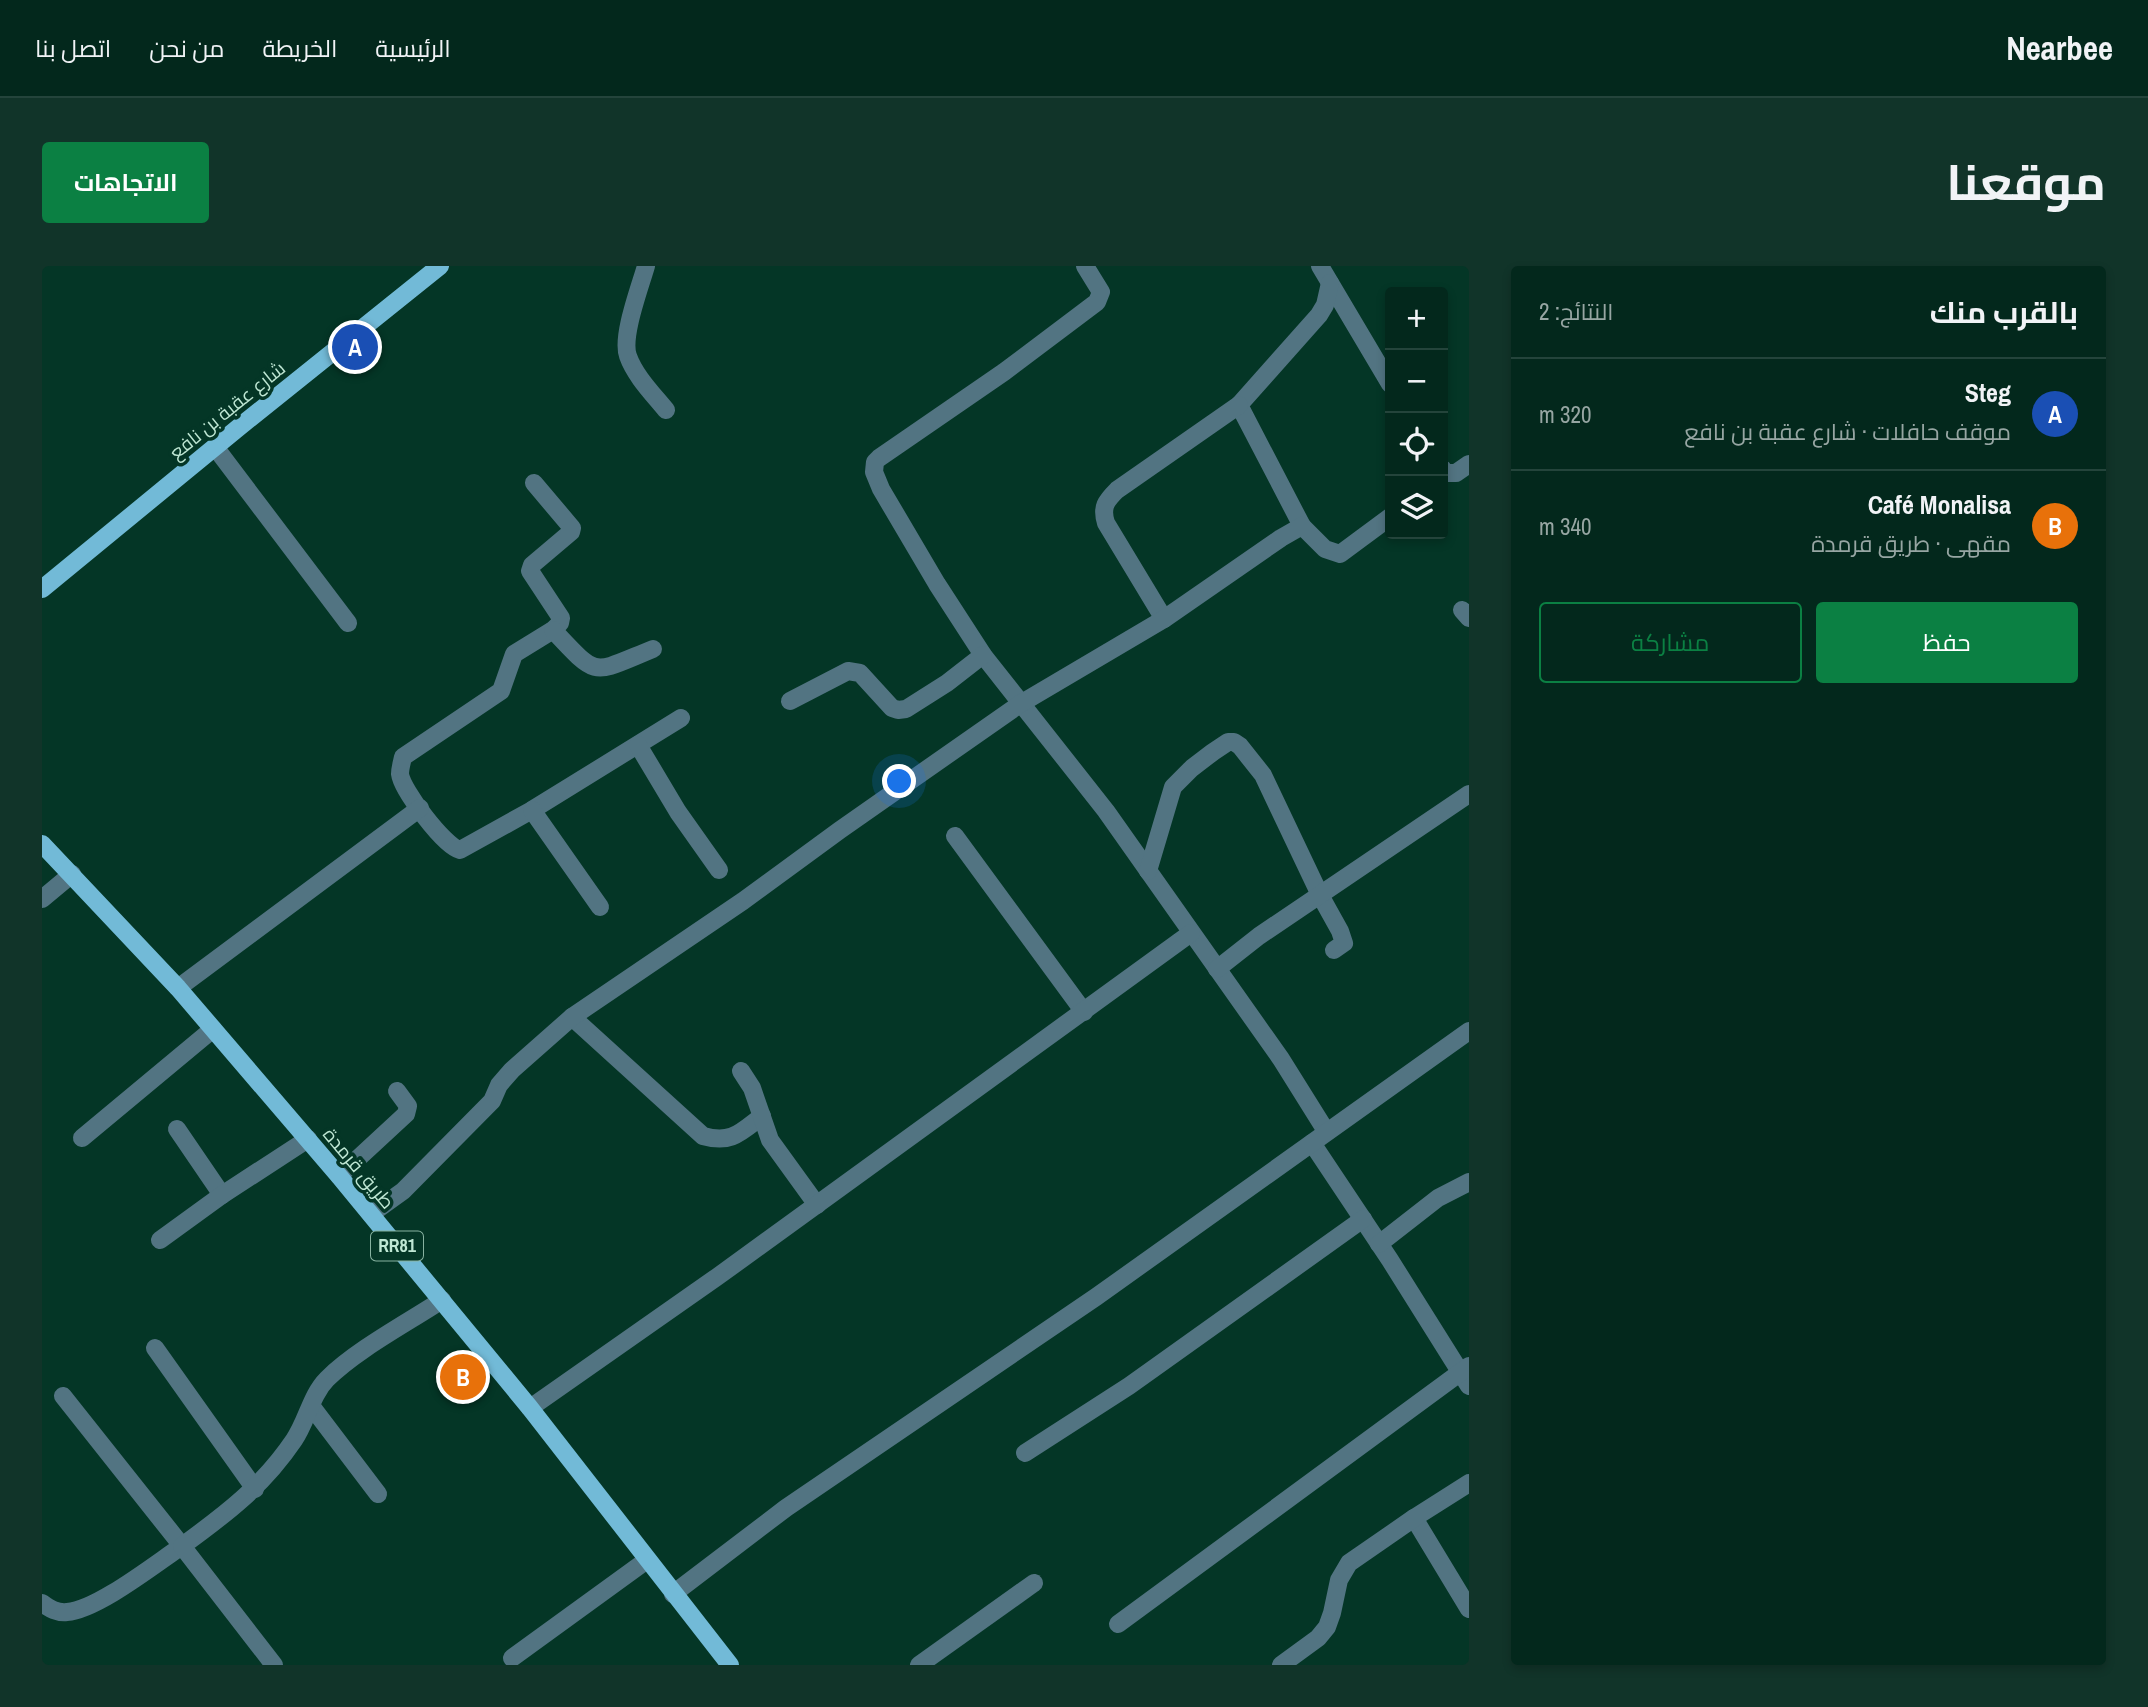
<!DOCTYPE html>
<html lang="ar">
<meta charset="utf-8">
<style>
:root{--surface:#03281c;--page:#113429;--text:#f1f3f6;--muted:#97a6a3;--line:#24443b;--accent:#0b8043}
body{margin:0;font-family:"Archivo Narrow",Cairo,sans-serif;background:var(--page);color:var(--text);direction:rtl}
.controls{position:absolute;right:21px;top:21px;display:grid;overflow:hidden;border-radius:7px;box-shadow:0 4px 10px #0003}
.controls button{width:63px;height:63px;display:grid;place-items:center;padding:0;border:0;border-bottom:2px solid var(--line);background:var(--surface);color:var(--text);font:35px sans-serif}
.you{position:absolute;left:858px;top:516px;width:24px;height:24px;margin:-18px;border:5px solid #fff;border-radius:50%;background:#1a73e8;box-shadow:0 0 0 10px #1a73e833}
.badge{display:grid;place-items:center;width:46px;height:46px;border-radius:50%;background:var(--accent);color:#fff;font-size:23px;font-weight:700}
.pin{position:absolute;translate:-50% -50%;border:4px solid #fff;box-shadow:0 2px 7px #0006}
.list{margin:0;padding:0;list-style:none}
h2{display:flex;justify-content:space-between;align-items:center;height:91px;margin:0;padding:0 28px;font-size:30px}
h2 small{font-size:23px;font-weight:400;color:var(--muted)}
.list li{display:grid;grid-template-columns:46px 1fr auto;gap:21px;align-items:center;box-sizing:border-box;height:112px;padding:0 28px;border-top:2px solid var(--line)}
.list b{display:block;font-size:26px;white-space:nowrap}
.list p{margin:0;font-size:23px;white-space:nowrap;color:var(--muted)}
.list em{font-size:23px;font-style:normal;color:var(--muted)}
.actions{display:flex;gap:14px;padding:21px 28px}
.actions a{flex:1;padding:16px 0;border:2px solid var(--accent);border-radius:7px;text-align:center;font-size:24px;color:var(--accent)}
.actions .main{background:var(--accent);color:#fff}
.icon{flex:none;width:38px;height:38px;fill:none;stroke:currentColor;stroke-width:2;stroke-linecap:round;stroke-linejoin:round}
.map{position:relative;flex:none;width:1427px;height:1399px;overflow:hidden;direction:ltr;border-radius:7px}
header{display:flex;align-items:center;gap:42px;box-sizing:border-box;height:98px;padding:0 35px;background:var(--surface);border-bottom:2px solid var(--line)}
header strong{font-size:33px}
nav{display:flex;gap:38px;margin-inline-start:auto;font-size:24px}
.intro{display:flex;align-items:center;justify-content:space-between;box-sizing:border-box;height:168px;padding:0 42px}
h1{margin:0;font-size:49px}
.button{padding:18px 32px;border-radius:7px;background:var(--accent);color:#fff;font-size:24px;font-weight:700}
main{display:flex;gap:42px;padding:0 42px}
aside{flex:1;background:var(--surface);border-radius:7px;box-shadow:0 4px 10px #0003}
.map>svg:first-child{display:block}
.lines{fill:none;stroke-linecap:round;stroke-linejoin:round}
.minor{stroke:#527482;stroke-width:18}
.major{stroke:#72bad7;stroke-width:18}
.labels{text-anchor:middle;stroke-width:7;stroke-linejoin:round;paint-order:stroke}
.shield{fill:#043626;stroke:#87b2a0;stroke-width:2}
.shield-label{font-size:18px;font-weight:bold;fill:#bfe7d4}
.street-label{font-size:19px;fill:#bfe7d4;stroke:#043626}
</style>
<header>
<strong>Nearbee</strong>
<nav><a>الرئيسية</a><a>الخريطة</a><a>من نحن</a><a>اتصل بنا</a></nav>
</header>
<div class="intro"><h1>موقعنا</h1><a class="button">الاتجاهات</a></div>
<main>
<aside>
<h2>بالقرب منك<small>النتائج: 2</small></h2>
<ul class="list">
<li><span class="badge" style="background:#1a4fb4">A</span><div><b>Steg</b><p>موقف حافلات · شارع عقبة بن نافع</p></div><em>320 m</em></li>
<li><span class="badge" style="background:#e8710a">B</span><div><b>Café Monalisa</b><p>مقهى · طريق قرمدة</p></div><em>340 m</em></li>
</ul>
<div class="actions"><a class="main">حفظ</a><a>مشاركة</a></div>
</aside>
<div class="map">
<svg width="1427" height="1399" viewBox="0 0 1427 1399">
<rect width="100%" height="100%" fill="#043626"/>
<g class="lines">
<!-- minor -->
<g class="minor">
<path d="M604,0c-6,21 -25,71 -18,90 7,20 25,38 38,54"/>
<polyline points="1043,0 1059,26 1055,36 962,106 837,192 833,196 832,206 839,223 895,318 941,389 1064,545 1239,793 1284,865"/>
<polyline points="1278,0 1348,118"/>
<polyline points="173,181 306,357"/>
<polyline points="1401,203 1403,207 1414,207 1427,198"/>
<path d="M492,217l38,45 -1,4 -39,33 -2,6 31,47 -1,5 -7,7 -39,24 -13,37 -98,66c-1,5 -3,11 -3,17 2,16 44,72 60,76l72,-40 149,-92"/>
<polyline points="1260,260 1197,139 1277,49 1283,39 1288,17"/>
<polyline points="1420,344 1427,352"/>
<path d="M1122,353l-58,-96c-5,-16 0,-22 11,-33l122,-85"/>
<path d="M511,364c46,49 38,44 100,19"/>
<polyline points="748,435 806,405 818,407 850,442 856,444 864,443 905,417 941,389"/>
<polyline points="596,479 636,546 677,604"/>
<polyline points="490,544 558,641"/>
<polyline points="913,570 1042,746"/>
<polyline points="1106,605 1131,521 1150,502 1171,486 1186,476 1192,476 1198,480 1221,509 1278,629 1298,665 1302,677 1292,684"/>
<polyline points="0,633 30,608"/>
<polyline points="1175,703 1217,670 1427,528"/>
<polyline points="136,722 378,542"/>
<path d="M530,751l131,119c28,8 37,-3 59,-20"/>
<polyline points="699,805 710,822 728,874 775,939"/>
<polyline points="135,863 180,929"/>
<polyline points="40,872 171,763"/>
<polyline points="1270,877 1348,994 1427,1120"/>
<polyline points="297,910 364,848 366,840 355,825"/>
<polyline points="329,948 361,925 450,835 457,819 470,804 530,751 701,635 798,564 978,438 1122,353 1239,272 1260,260 1283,283 1298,288 1348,251"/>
<polyline points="118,974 180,929 266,873"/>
<polyline points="1337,978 1396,932 1427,916"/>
<polyline points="113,1082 213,1223"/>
<polyline points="270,1141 336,1228"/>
<polyline points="488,1142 675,1011 1149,667"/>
<polyline points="983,1187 1087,1120 1321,953"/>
<polyline points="1372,1252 1427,1343"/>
<polyline points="631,1328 744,1242 1054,1031 1427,765"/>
<path d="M0,1337c8,6 15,10 25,9 30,-2 88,-48 115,-66l-119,-150"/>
<polyline points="1076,1358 1427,1100"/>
<polyline points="470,1392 605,1294"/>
<path d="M232,1399l-92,-119c44,-32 81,-60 112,-106 13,-19 17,-45 33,-61 29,-29 80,-56 115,-79"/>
<polyline points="877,1399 992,1317"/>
<polyline points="1239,1399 1276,1372 1285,1361 1290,1347 1297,1314 1307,1297 1372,1252 1427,1217"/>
</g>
<!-- major -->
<g class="major">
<polyline points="0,323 196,162 398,0"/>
<polyline points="0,578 136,722 297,910 488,1142 688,1399"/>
</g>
</g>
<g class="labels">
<!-- shield labels -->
<rect class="shield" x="329" y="965.5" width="52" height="29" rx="5"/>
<g class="shield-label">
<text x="355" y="986">RR81</text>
</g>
<!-- street labels -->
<g class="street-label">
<text transform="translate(185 144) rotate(-39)" y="7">شارع عقبة بن نافع</text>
<text transform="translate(317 902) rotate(50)" y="7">طريق قرمدة</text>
</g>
</g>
</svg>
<div class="controls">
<button>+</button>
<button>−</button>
<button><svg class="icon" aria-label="locate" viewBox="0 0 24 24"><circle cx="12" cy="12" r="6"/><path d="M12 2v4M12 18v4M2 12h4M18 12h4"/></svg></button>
<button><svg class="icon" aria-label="layers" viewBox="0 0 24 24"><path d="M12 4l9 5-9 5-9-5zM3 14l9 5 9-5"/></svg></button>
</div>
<div class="you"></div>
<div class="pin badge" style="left:313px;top:81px;background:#1a4fb4">A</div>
<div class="pin badge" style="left:421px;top:1111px;background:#e8710a">B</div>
</div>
</main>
